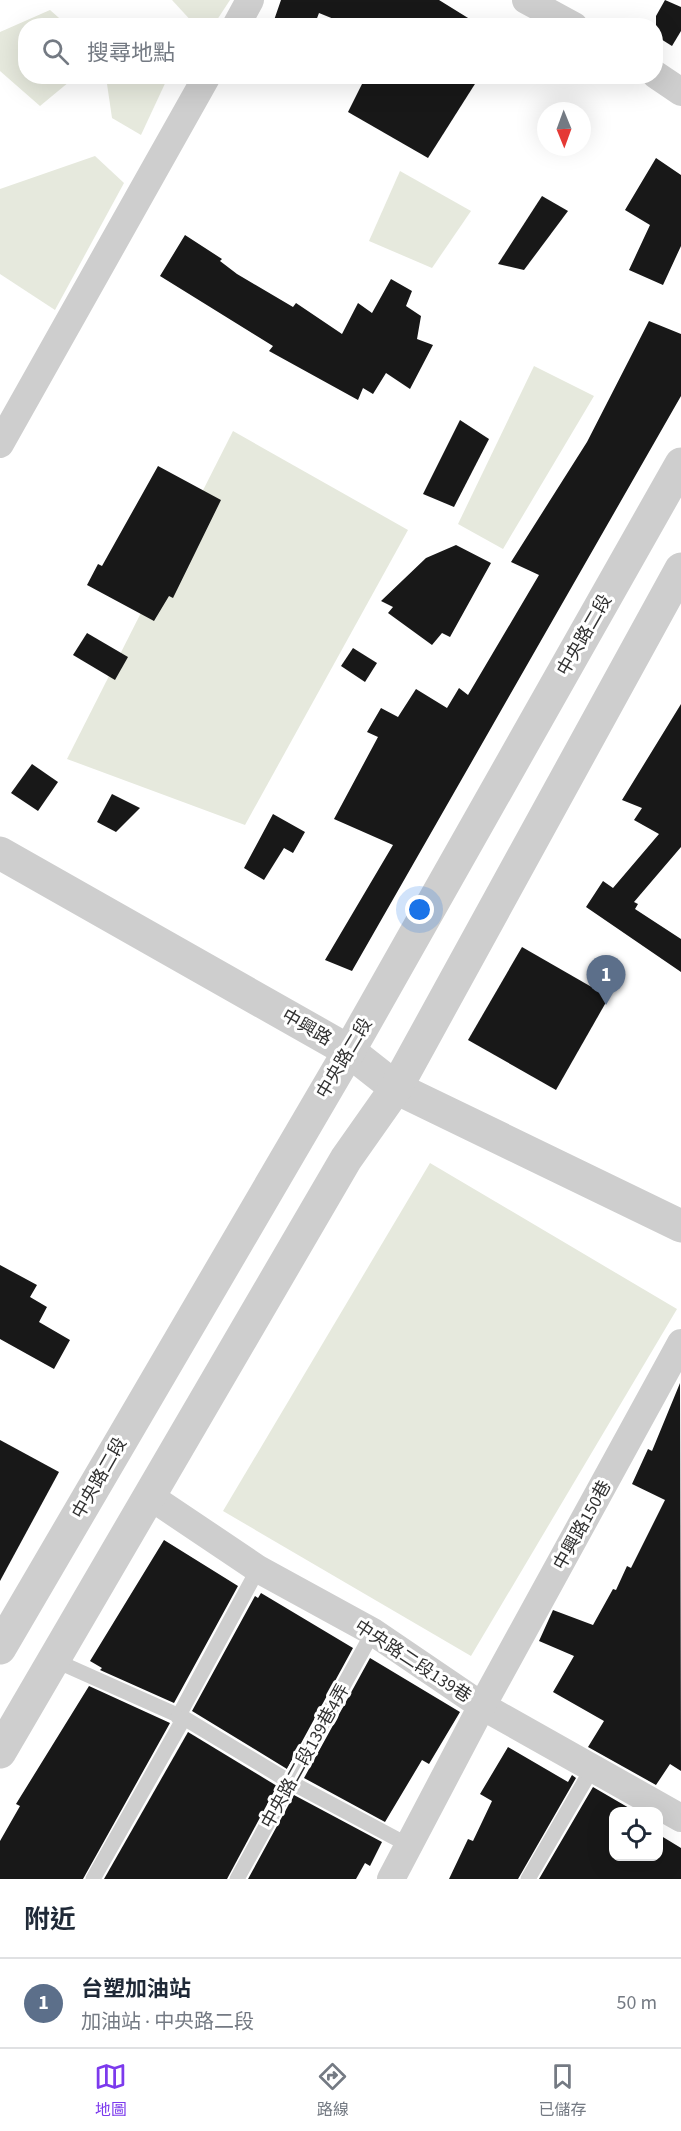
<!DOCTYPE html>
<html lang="zh-TW">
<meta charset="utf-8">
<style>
:root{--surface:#fff;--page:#f2f2f3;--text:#1f2937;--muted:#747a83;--line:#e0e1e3;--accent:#7c3aed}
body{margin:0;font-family:"Source Sans 3","Noto Sans TC",sans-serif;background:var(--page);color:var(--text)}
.controls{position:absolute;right:18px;bottom:18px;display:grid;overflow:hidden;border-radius:12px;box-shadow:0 6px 24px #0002}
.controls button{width:54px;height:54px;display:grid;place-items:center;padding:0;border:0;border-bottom:2px solid var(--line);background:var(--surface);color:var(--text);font:30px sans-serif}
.compass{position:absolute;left:537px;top:102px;width:54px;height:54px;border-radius:50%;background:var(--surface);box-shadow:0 6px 24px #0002;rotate:179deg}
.you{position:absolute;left:420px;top:910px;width:21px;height:21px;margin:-15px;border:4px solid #fff;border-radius:50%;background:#1a73e8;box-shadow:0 0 0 9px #1a73e833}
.badge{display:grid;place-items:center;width:39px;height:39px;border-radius:50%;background:var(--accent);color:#fff;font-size:20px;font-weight:700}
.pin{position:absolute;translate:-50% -50px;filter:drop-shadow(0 2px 3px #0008)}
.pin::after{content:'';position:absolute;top:32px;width:21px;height:18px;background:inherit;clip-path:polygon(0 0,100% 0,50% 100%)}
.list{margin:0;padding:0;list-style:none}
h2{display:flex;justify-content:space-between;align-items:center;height:78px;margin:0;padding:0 24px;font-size:26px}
h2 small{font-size:20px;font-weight:400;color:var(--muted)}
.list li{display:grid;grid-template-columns:39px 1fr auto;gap:18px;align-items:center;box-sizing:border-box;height:90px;padding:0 24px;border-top:2px solid var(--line)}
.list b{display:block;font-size:22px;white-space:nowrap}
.list p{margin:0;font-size:20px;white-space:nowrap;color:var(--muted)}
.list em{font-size:20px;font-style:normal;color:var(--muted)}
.icon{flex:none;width:33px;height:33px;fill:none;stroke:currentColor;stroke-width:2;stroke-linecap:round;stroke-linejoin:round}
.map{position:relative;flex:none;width:681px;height:1879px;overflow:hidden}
.search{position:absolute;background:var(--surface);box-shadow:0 6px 24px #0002;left:18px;right:18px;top:18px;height:66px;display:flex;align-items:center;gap:15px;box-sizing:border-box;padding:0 21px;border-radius:24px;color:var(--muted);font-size:22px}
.sheet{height:168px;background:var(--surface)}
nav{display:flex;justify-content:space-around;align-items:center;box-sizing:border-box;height:84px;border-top:2px solid var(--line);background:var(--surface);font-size:16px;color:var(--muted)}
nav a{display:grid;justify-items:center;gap:3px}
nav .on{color:var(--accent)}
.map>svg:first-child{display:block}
.green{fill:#e6e9dd}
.building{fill:#181818}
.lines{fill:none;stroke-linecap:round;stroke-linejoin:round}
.service{stroke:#cecece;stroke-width:15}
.minor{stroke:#cecece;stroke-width:28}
.tertiary{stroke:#cecece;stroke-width:33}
.labels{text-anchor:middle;stroke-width:6;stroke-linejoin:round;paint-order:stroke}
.street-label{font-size:18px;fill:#313131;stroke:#fff}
</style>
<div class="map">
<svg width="681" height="1879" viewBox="0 0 681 1879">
<rect width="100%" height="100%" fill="#fff"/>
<!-- green -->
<g class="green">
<polygon points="172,0 230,0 213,26 195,25"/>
<polygon points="50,10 67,25 26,26 26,76 75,77 40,106 0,71 0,32"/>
<polygon points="106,77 168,77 141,135 112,118"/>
<polygon points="95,156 124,183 55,310 0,274 0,189"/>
<polygon points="400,171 471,211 432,268 369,241"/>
<polygon points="534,366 594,396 503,549 458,524"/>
<polygon points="233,431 408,530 245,825 67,759"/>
<polygon points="430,1163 677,1309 471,1656 223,1511"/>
</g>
<!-- building -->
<g class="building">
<polygon points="281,0 439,0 481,26 351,26 319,13 314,26 272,26"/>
<polygon points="665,0 681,7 681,31 672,46 656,36 656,16"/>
<polygon points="366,76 480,76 428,158 348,112"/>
<polygon points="656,158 681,175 681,246 663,285 629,270 650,225 625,210"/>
<polygon points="542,196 568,211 524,270 498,264"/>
<polygon points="185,235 222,259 220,261 237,274 293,307 296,303 342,334 358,303 372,313 391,279 412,291 406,306 421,316 417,339 433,345 410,389 386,373 373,394 363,388 358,400 269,351 273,346 160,276"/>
<polygon points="649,321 681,334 681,396 352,971 325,960 393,845 334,819 378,737 367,732 381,708 398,717 416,689 447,708 459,688 468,695 539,575 511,562 587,442"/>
<polygon points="460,420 489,439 454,507 423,494"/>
<polygon points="158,466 221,500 173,598 169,596 154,621 87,585 98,564 102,566"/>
<polygon points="456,545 491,563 450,637 442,633 432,645 388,613 393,607 381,601 426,558"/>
<polygon points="87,633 128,657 115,680 73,655"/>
<polygon points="353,648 377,663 365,682 341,666"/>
<polygon points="681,704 681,847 634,902 638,904 635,909 681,939 681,972 586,907 603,881 613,888 659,834 634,820 642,808 622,800"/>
<polygon points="32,764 58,782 38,811 11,793"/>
<polygon points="112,794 140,808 116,832 97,822"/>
<polygon points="273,814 305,832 293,853 284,848 264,880 244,868"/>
<polygon points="522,947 609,997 556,1090 468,1040"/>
<polygon points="0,1265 37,1285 30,1297 47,1307 39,1322 70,1340 54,1369 0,1339"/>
<polygon points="680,1383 681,1771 670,1764 656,1785 588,1747 604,1721 553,1692 574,1656 539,1641 553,1610 593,1625 613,1589 616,1590 627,1566 631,1568 665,1500 632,1484 648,1449 652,1451"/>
<polygon points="0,1440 59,1472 0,1581"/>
<polygon points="164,1540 238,1586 174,1703 100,1670 102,1668 90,1661"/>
<polygon points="261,1593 353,1648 287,1769 192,1711 255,1596 258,1598"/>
<polygon points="370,1658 460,1712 429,1764 422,1760 385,1822 304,1778"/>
<polygon points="89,1686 170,1723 83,1879 0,1879 0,1841 20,1806 16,1804"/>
<polygon points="188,1732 277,1786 227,1879 104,1879"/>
<polygon points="508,1747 568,1782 572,1775 576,1778 518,1879 449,1879 468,1839 473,1841 492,1801 480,1794"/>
<polygon points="593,1787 636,1812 614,1812 614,1857 658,1857 658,1834 681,1848 681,1879 539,1879"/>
<polygon points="294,1795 382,1842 370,1866 365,1863 356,1879 248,1879"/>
</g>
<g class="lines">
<!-- service -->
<g class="service">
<polyline points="54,1660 184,1718 290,1782 410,1846"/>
<polyline points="178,1717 258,1569"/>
<polyline points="93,1879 184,1718"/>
<polyline points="237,1879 373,1632"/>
<polyline points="528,1879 593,1767"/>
</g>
<!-- minor -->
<g class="minor">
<polyline points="526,0 574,26"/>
<polyline points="236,26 250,0"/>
<polyline points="656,75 681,92"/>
<polyline points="0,444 207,76"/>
<polyline points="151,1497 258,1569 373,1632 482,1706 681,1818"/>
<polyline points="391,1879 482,1706 681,1343"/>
</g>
<!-- tertiary -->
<g class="tertiary">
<polyline points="0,853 349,1051 396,1088 681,1226"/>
<polyline points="0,1648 349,1051 681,464"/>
<polyline points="0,1752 346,1159 396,1088 681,569"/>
</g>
</g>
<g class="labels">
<!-- street labels -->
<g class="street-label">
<text transform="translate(584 635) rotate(-60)" y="6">中央路二段</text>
<text transform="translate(307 1027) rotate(30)" y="6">中興路</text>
<text transform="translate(344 1058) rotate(-59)" y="6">中央路二段</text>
<text transform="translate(99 1478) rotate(-60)" y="6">中央路二段</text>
<text transform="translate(582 1525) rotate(-61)" y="6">中興路150巷</text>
<text transform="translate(413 1661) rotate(33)" y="6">中央路二段139巷</text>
<text transform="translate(305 1756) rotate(-61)" y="6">中央路二段139巷4弄</text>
</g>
</g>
</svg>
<div class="controls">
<button><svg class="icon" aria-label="locate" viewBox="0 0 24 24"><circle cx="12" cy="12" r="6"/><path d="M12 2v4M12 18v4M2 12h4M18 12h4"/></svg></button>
</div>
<svg class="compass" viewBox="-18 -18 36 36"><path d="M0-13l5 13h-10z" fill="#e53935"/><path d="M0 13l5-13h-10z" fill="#747a83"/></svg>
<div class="you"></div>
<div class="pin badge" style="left:606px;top:1005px;background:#5c6f8a">1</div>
<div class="search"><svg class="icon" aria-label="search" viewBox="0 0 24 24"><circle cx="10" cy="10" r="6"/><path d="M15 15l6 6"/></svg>搜尋地點</div>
</div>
<section class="sheet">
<h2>附近<small></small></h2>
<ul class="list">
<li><span class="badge" style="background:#5c6f8a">1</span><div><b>台塑加油站</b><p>加油站 · 中央路二段</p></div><em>50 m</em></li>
</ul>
</section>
<nav>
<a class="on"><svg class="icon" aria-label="map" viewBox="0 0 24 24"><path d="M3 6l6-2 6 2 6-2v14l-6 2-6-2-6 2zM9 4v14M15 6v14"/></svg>地圖</a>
<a><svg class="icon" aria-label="directions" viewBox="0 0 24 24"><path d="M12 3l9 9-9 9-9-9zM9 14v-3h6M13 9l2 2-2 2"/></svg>路線</a>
<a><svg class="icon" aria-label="saved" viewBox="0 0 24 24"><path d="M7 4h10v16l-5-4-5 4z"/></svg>已儲存</a>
</nav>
